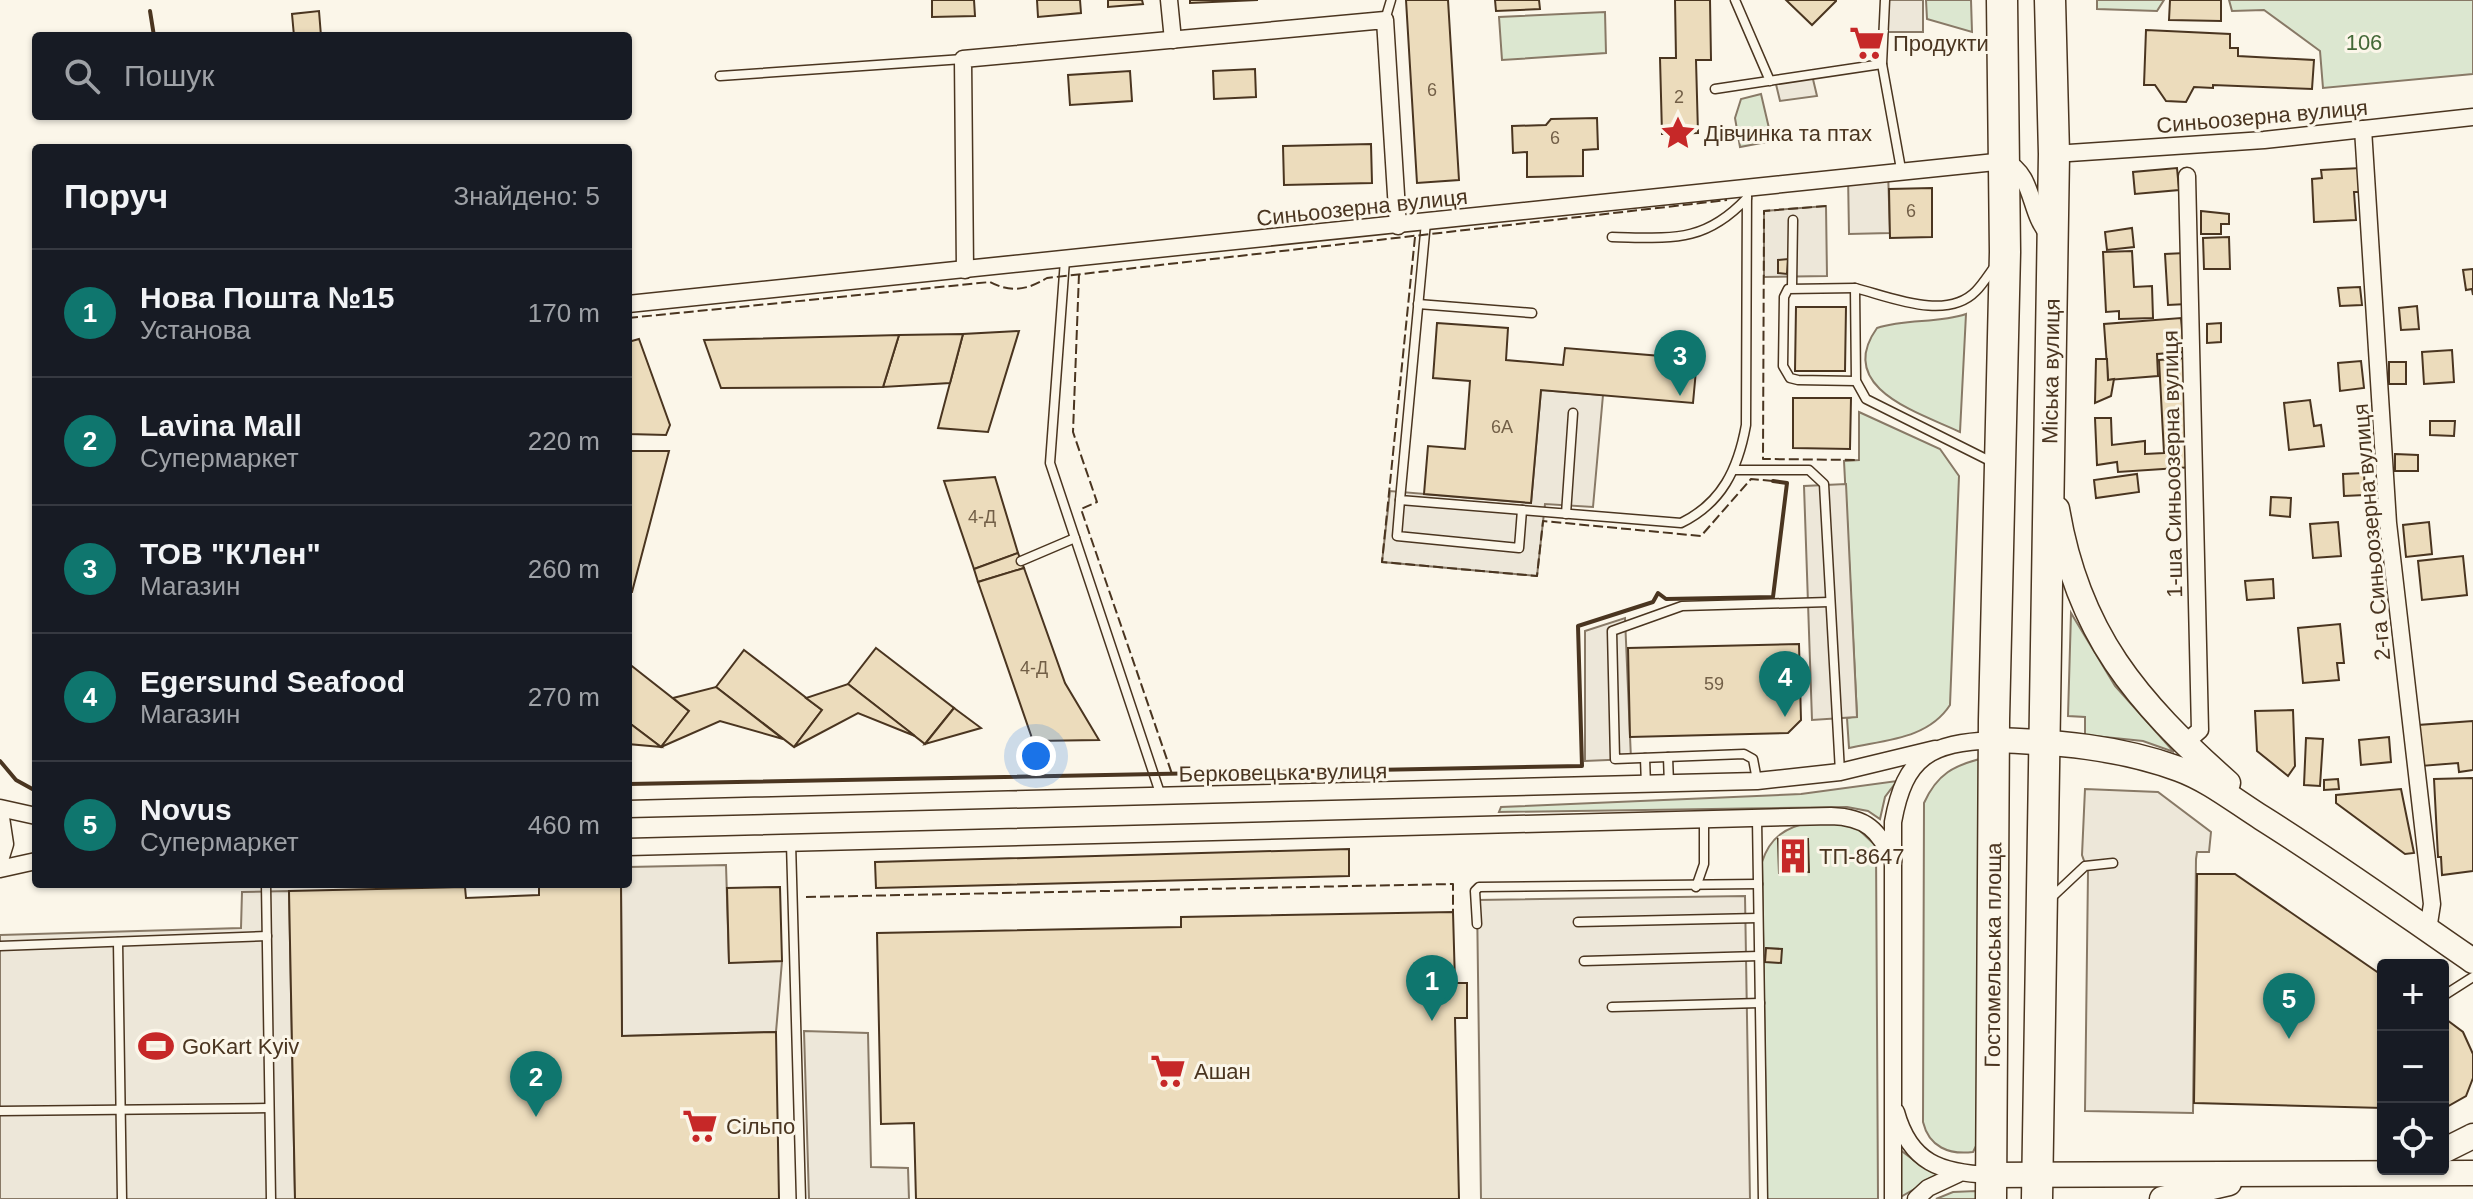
<!DOCTYPE html>
<html lang="uk">
<meta charset="utf-8">
<style>
:root{--surface:#171b24;--page:#20242c;--text:#f1f3f6;--muted:#9ea1a6;--line:#363941;--accent:#0f766e}
body{margin:0;font-family:Helvetica,sans-serif;background:var(--page);color:var(--text)}
.controls{position:absolute;right:24px;bottom:24px;display:grid;overflow:hidden;border-radius:8px;box-shadow:0 2px 6px #0004}
.controls button{width:72px;height:72px;display:grid;place-items:center;padding:0;border:0;border-bottom:2px solid var(--line);background:var(--surface);color:var(--text);font:40px sans-serif}
.you{position:absolute;left:1036px;top:756px;width:28px;height:28px;margin:-20px;border:6px solid #fff;border-radius:50%;background:#1a73e8;box-shadow:0 0 0 12px #1a73e833}
.badge{display:grid;place-items:center;width:52px;height:52px;border-radius:50%;background:var(--accent);color:#fff;font-size:26px;font-weight:700}
.pin{position:absolute;translate:-50% -66px;filter:drop-shadow(0 2px 4px #0008)}
.pin::after{content:'';position:absolute;top:42px;width:28px;height:24px;background:inherit;clip-path:polygon(0 0,100% 0,50% 100%)}
.list{margin:0;padding:0;list-style:none}
h2{display:flex;justify-content:space-between;align-items:center;height:104px;margin:0;padding:0 32px;font-size:34px}
h2 small{font-size:26px;font-weight:400;color:var(--muted)}
.list li{display:grid;grid-template-columns:52px 1fr auto;gap:24px;align-items:center;box-sizing:border-box;height:128px;padding:0 32px;border-top:2px solid var(--line)}
.list b{display:block;font-size:30px;white-space:nowrap}
.list p{margin:0;font-size:26px;white-space:nowrap;color:var(--muted)}
.list em{font-size:26px;font-style:normal;color:var(--muted)}
.icon{flex:none;width:44px;height:44px;fill:none;stroke:currentColor;stroke-width:2;stroke-linecap:round;stroke-linejoin:round}
.map{position:relative;flex:none;width:2473px;height:1199px;overflow:hidden}
.search{position:absolute;background:var(--surface);box-shadow:0 2px 6px #0004;left:32px;top:32px;width:600px;height:88px;display:flex;align-items:center;gap:20px;box-sizing:border-box;padding:0 28px;border-radius:8px;color:var(--muted);font-size:30px}
.panel{position:absolute;background:var(--surface);box-shadow:0 2px 6px #0004;left:32px;top:144px;width:600px;height:744px;border-radius:8px}
.map>svg:first-child{display:block}
.green{fill:#dce7d0;stroke:#887966;stroke-width:2}
.parking{fill:#ede7d9;stroke:#887966;stroke-width:2}
.building{fill:#ecdcbc;stroke:#4a3520;stroke-width:2}
.lines{fill:none;stroke-linecap:round;stroke-linejoin:round}
.lane-casing{stroke:#4a3520;stroke-width:11}
.street-casing{stroke:#4a3520;stroke-width:19}
.secondary-casing{stroke:#4a3520;stroke-width:27}
.highway-casing{stroke:#4a3520;stroke-width:33}
.lane{stroke:#fbf6e9;stroke-width:8}
.street{stroke:#fbf6e9;stroke-width:16}
.secondary{stroke:#fbf6e9;stroke-width:24}
.highway{stroke:#fbf6e9;stroke-width:30}
.fence{stroke:#4a3520;stroke-width:2;stroke-dasharray:10 4;stroke-linecap:butt}
.wall{stroke:#4a3520;stroke-width:4}
.labels{text-anchor:middle;stroke-width:6;stroke-linejoin:round;paint-order:stroke}
.number-label{font-size:18px;fill:#725f47}
.park-label{font-size:22px;fill:#436837;stroke:#fbf6e9}
.poi-label{font-size:22px;fill:#4a3520;stroke:#fbf6e9;text-anchor:start}
.street-label{font-size:22px;fill:#4a3520;stroke:#fbf6e9}
</style>
<div class="map">
<svg width="2473" height="1199" viewBox="0 0 2473 1199">
<rect width="100%" height="100%" fill="#fbf6e9"/>
<!-- green -->
<g class="green">
<polygon points="1926,0 1971,0 1972,32 1927,19"/>
<polygon points="2097,0 2164,0 2157,11 2097,9"/>
<polygon points="2229,0 2473,0 2473,74 2323,88 2320,51 2264,10 2232,11"/>
<polygon points="1605,12 1606,53 1502,60 1499,17"/>
<polygon points="1761,94 1772,141 1740,147 1735,118 1741,99"/>
<path d="M1966,314l-6,118c-40,-19 -126,-44 -83,-104 30,-10 60,-4 89,-14z"/>
<path d="M1859,412l81,37 19,27 -9,229c-22,34 -65,35 -101,43l-2,-30 10,-2 -13,-255 15,-1z"/>
<polygon points="2071,613 2115,686 2174,752 2143,741 2085,735 2085,717 2068,716"/>
<path d="M1984,758l-7,386 -4,8c-24,3 -44,-5 -50,-30l1,-319c13,-29 30,-38 60,-45z"/>
<polygon points="1897,781 1885,797 1880,819 1868,811 1847,807 1499,812 1501,807 1801,794"/>
<path d="M1811,822l43,3 22,21 2,353h-111l-5,-337c8,-25 24,-35 49,-40z"/>
<polygon points="1895,1146 1919,1164 1944,1172 1897,1199"/>
<polygon points="1976,1191 1976,1199 1936,1199 1953,1192"/>
</g>
<!-- parking -->
<g class="parking">
<polygon points="1885,0 1923,0 1923,32 1884,32"/>
<polygon points="1812,75 1817,96 1780,101 1775,80"/>
<polygon points="1888,171 1890,233 1849,234 1848,175"/>
<polygon points="1826,206 1827,276 1764,277 1764,211"/>
<polygon points="1541,390 1603,395 1593,507 1545,504 1537,576 1382,562 1390,491 1531,503"/>
<polygon points="1846,484 1857,717 1812,720 1804,486"/>
<polygon points="1625,618 1631,759 1585,761 1585,631"/>
<polygon points="2085,789 2158,792 2211,832 2209,852 2197,852 2196,859 2193,1113 2085,1111 2088,872 2082,855"/>
<polygon points="726,865 729,962 782,961 776,1032 622,1036 621,884 628,884 628,867"/>
<polygon points="289,891 295,1199 0,1199 0,935 241,928 242,892"/>
<polygon points="1745,896 1750,1199 1481,1199 1477,900"/>
<polygon points="804,1031 868,1033 871,1167 908,1168 909,1199 809,1199"/>
</g>
<!-- building -->
<g class="building">
<polygon points="932,0 974,0 975,16 932,17"/>
<polygon points="1037,0 1080,0 1081,13 1038,17"/>
<polygon points="1108,0 1142,0 1143,4 1108,7"/>
<polygon points="1190,0 1258,0 1190,3"/>
<polygon points="1406,0 1448,0 1459,180 1417,183"/>
<polygon points="1495,0 1539,0 1540,9 1496,11"/>
<polygon points="1675,0 1710,0 1711,60 1696,60 1698,133 1662,134 1660,58 1676,58"/>
<polygon points="1786,0 1836,0 1836,1 1812,25"/>
<polygon points="2170,0 2221,0 2221,21 2169,20"/>
<polygon points="319,11 321,36 294,36 292,14"/>
<polygon points="2146,30 2230,34 2230,48 2238,48 2238,56 2314,60 2312,89 2213,85 2213,88 2194,87 2186,102 2166,101 2155,85 2144,85"/>
<polygon points="1255,69 1256,97 1214,99 1213,71"/>
<polygon points="1130,71 1132,101 1070,105 1068,75"/>
<polygon points="1597,118 1598,149 1583,150 1583,176 1527,177 1527,152 1513,153 1512,126 1546,125 1551,119"/>
<polygon points="1371,144 1372,183 1284,185 1283,146"/>
<polygon points="2177,168 2179,190 2135,194 2133,172"/>
<polygon points="2361,168 2362,192 2354,192 2356,220 2314,222 2312,179 2322,178 2321,170"/>
<polygon points="1932,188 1932,237 1890,238 1889,189"/>
<polygon points="2201,211 2229,214 2229,224 2221,224 2221,234 2201,234"/>
<polygon points="2132,228 2134,247 2107,250 2105,232"/>
<polygon points="2229,237 2230,269 2204,269 2203,238"/>
<polygon points="2132,251 2134,287 2152,286 2153,318 2119,319 2119,311 2106,312 2103,252"/>
<polygon points="2185,253 2187,304 2168,305 2165,254"/>
<polygon points="1788,259 1787,274 1778,273 1778,260"/>
<polygon points="2473,269 2473,295 2472,289 2466,290 2463,270"/>
<polygon points="2360,287 2362,305 2340,306 2338,288"/>
<polygon points="2417,306 2419,329 2401,330 2399,308"/>
<polygon points="1796,307 1846,307 1845,371 1795,371"/>
<polygon points="2181,318 2184,352 2157,354 2158,376 2108,380 2104,324"/>
<polygon points="1437,323 1508,328 1506,360 1563,365 1565,348 1697,359 1693,403 1541,390 1531,503 1424,494 1428,446 1465,449 1470,381 1433,378"/>
<polygon points="2221,323 2221,342 2207,343 2207,324"/>
<polygon points="1019,331 988,432 938,428 963,334"/>
<polygon points="963,334 950,383 883,387 899,335"/>
<polygon points="899,335 883,387 721,388 704,340"/>
<polygon points="639,339 670,425 666,435 628,434 628,342"/>
<polygon points="2452,350 2454,382 2424,384 2422,352"/>
<polygon points="2188,358 2193,467 2118,472 2117,462 2097,465 2095,418 2111,418 2112,445 2145,441 2145,454 2164,453 2159,360"/>
<polygon points="2096,359 2107,359 2108,380 2114,379 2111,396 2095,403"/>
<polygon points="2361,361 2364,388 2340,391 2338,363"/>
<rect x="2389" y="362" width="17" height="22"/>
<polygon points="1793,398 1851,398 1850,449 1793,448"/>
<polygon points="2310,400 2314,426 2321,425 2324,446 2289,450 2284,403"/>
<polygon points="2430,421 2455,421 2454,436 2430,435"/>
<polygon points="628,451 669,451 632,592 628,592"/>
<polygon points="2395,454 2418,455 2418,471 2395,471"/>
<polygon points="2364,473 2365,495 2344,496 2343,474"/>
<polygon points="2137,474 2139,492 2096,498 2094,480"/>
<polygon points="995,477 1018,553 974,569 944,481"/>
<polygon points="2271,497 2291,498 2290,517 2270,515"/>
<polygon points="2338,522 2341,556 2313,558 2310,524"/>
<polygon points="2429,522 2432,554 2406,557 2403,525"/>
<polygon points="1018,553 1024,568 978,582 974,569"/>
<polygon points="2463,556 2467,595 2422,600 2418,561"/>
<polygon points="1024,568 1065,683 1099,740 1033,741 978,582"/>
<polygon points="2273,579 2274,598 2247,600 2245,581"/>
<polygon points="2340,624 2344,663 2337,663 2339,680 2303,683 2298,628"/>
<polygon points="1799,644 1801,720 1788,733 1630,737 1628,648"/>
<polygon points="876,648 954,708 925,744 848,684"/>
<polygon points="744,650 822,710 794,747 716,687"/>
<polygon points="628,663 689,711 661,747 628,722"/>
<polygon points="848,684 915,736 858,713 794,747 822,710 806,698"/>
<polygon points="716,687 783,739 720,721 661,747 689,711 673,698"/>
<polygon points="954,708 981,728 925,744"/>
<polygon points="2293,710 2295,766 2288,776 2257,751 2255,711"/>
<polygon points="2473,721 2473,770 2459,772 2458,763 2421,766 2418,725"/>
<polygon points="628,722 661,747 628,744"/>
<polygon points="2389,737 2391,762 2361,765 2359,740"/>
<polygon points="2306,738 2323,739 2320,786 2304,785"/>
<polygon points="2473,778 2473,871 2442,875 2441,857 2438,857 2434,779"/>
<polygon points="2338,779 2339,789 2324,790 2324,780"/>
<polygon points="2401,789 2414,853 2405,854 2336,803 2336,795"/>
<polygon points="1778,839 1808,839 1809,872 1779,873"/>
<polygon points="1349,849 1349,876 876,888 875,862"/>
<polygon points="2197,874 2235,874 2383,976 2383,1108 2194,1103"/>
<polygon points="621,884 622,1036 776,1032 779,1199 295,1199 289,891 465,887 466,898 539,895 539,886"/>
<polygon points="780,887 782,961 729,963 727,888"/>
<polygon points="1453,912 1455,983 1467,983 1467,1018 1455,1018 1459,1199 916,1199 914,1123 881,1124 877,933 1181,927 1181,917"/>
<polygon points="1766,948 1782,949 1781,963 1765,962"/>
<polygon points="2443,1017 2463,1032 2473,1054 2473,1078 2466,1096 2443,1109"/>
</g>
<g class="lines">
<!-- lane casing -->
<g class="lane-casing">
<g id="lane">
<polyline points="1735,0 1770,81"/>
<polyline points="1885,0 1882,64 1901,169"/>
<polyline points="1385,20 1391,0"/>
<polyline points="720,76 963,59"/>
<polyline points="1715,89 1882,64"/>
<path d="M1426,222l-26,278 281,23c41,-20 57,-54 65,-98l1,-238"/>
<path d="M1612,237c58,1 92,7 135,-39"/>
<polyline points="1065,260 1050,463 1161,796"/>
<polyline points="1792,287 1793,220"/>
<polyline points="1855,288 1788,289 1784,297 1783,366 1790,378 1798,380 1856,381"/>
<polyline points="1418,304 1532,313"/>
<path d="M1992,462l-126,-63 -10,-18 -1,-93c33,8 91,34 121,3 7,-7 13,-17 19,-25"/>
<polyline points="1735,470 1809,470 1824,484 1840,772"/>
<polyline points="1400,500 1397,536 1519,548 1522,510"/>
<polyline points="1566,514 1573,413"/>
<polyline points="1021,561 1075,538"/>
<polyline points="1668,757 1669,784"/>
<polyline points="1645,758 1646,785"/>
<polyline points="1757,780 1753,759 1744,754 1615,759 1612,631 1682,606 1829,602"/>
<polyline points="1757,819 1763,1199"/>
<polyline points="791,843 801,1199"/>
<polyline points="266,884 271,1199"/>
<polyline points="1696,887 1704,864 1704,820"/>
<polyline points="2052,897 2085,866 2113,863"/>
<polyline points="1578,922 1758,918"/>
<polyline points="1477,924 1475,891 1479,887 1758,884"/>
<polyline points="118,942 122,1199"/>
<polyline points="0,946 267,936"/>
<polyline points="1584,961 1759,956"/>
<polyline points="2443,996 2473,977"/>
<polyline points="1612,1007 1760,1003"/>
<polyline points="0,1111 269,1108"/>
</g>
</g>
<!-- street casing -->
<g class="street-casing">
<g id="street">
<polyline points="1169,0 1173,40"/>
<polyline points="2363,129 2388,523 2432,904 2428,930"/>
<polyline points="2054,154 2264,140 2473,117"/>
<polyline points="965,270 963,59 1385,20 1398,226"/>
<path d="M628,304l1377,-143c30,15 23,51 44,74"/>
<polyline points="2184,744 2200,730 2187,176"/>
<polyline points="0,808 36,816"/>
<polyline points="628,809 1757,781 1840,772 1935,749"/>
<polyline points="0,811 5,844 0,860"/>
<path d="M628,847l1203,-31c35,1 48,14 62,45"/>
<polyline points="0,869 36,861"/>
<path d="M1896,1112c14,51 45,61 94,63"/>
<path d="M1893,1199v-377c12,-66 37,-79 101,-82"/>
<polyline points="1916,1199 1928,1188 1958,1174"/>
</g>
</g>
<!-- secondary casing -->
<g class="secondary-casing">
<g id="secondary">
<path d="M2057,509c21,125 79,192 171,274"/>
<path d="M1994,740c63,2 125,7 185,29 30,11 56,32 83,49 72,45 141,95 211,143"/>
<polyline points="2443,1151 2473,1136"/>
<polyline points="1990,1175 2473,1173"/>
<polyline points="2162,1199 2229,1183"/>
</g>
</g>
<!-- highway casing -->
<g class="highway-casing">
<g id="highway">
<path id="s1" d="M1991,1199l3,-479 11,-468 -3,-252"/>
<path id="s2" d="M2037,1199l17,-1045 -4,-154"/>
</g>
</g>
<!-- lane -->
<use href="#lane" class="lane"/>
<!-- street -->
<use href="#street" class="street"/>
<!-- secondary -->
<use href="#secondary" class="secondary"/>
<!-- highway -->
<use href="#highway" class="highway"/>
<!-- fence -->
<g class="fence">
<polyline points="1826,206 1764,211 1763,459 1859,460"/>
<polyline points="1415,237 1382,562 1537,576 1543,521 1701,536 1751,479 1773,481"/>
<polyline points="1079,274 1073,432 1097,502 1081,509 1172,774"/>
<path d="M628,318l362,-36c21,11 37,8 57,-4l680,-78"/>
<polyline points="806,897 1453,884 1453,912"/>
</g>
<!-- wall -->
<g class="wall">
<polyline points="150,11 154,36"/>
<polyline points="0,761 16,780 36,791"/>
<polyline points="628,784 1582,766 1578,626 1653,602 1658,593 1666,599 1773,597 1787,483 1773,481"/>
</g>
</g>
<!-- icons -->
<defs>
<g id="supermarket-bare" transform="scale(2.76)"><path d="M-6-5.5h2.5l.6 2H6L4.5 2H-2.5L-4.4-4H-6ZM-1.5 3.2a1.3 1.3 0 1 0 .1 0ZM3 3.2a1.3 1.3 0 1 0 .1 0Z" fill="#c62828" stroke="#fbf6e9" stroke-width="2.5" paint-order="stroke"/></g>
<g id="sight-bare" transform="scale(2.76)"><path d="M0-6L1.8-2.2L6-1.7L2.9 1.2L3.7 5.4L0 3.3L-3.7 5.4L-2.9 1.2L-6-1.7L-1.8-2.2Z" fill="#c62828" stroke="#fbf6e9" stroke-width="2.5" paint-order="stroke"/></g>
<g id="building-bare" transform="scale(2.76)"><path d="M-4-6H4V6H1V3H-1V6H-4ZM-2.5-4.3h1.7v1.8h-1.7ZM.8-4.3h1.7v1.8H.8ZM-2.5-1h1.7V.8h-1.7ZM.8-1h1.7V.8H.8Z" fill="#c62828" stroke="#fbf6e9" stroke-width="2.5" paint-order="stroke"/></g>
<g id="stadium-bare" transform="scale(2.76)"><path d="M0-5a6.5 5 0 1 0 0 10a6.5 5 0 1 0 0-10ZM-3.5-1.8h7v3.6h-7Z" fill="#c62828" stroke="#fbf6e9" stroke-width="2.5" paint-order="stroke"/></g>
</defs>
<g fill-rule="evenodd">
<use href="#supermarket-bare" x="1867" y="43"/>
<use href="#sight-bare" x="1678" y="133"/>
<use href="#building-bare" x="1793" y="856"/>
<use href="#stadium-bare" x="156" y="1046"/>
<use href="#supermarket-bare" x="1168" y="1071"/>
<use href="#supermarket-bare" x="700" y="1126"/>
</g>
<g class="labels">
<!-- number labels -->
<g class="number-label">
<text x="1432" y="96">6</text>
<text x="1679" y="103">2</text>
<text x="1555" y="144">6</text>
<text x="1911" y="217">6</text>
<text x="1502" y="433">6А</text>
<text x="982" y="523">4-Д</text>
<text x="1034" y="674">4-Д</text>
<text x="1714" y="690">59</text>
</g>
<!-- park labels -->
<g class="park-label">
<text x="2364" y="50">106</text>
</g>
<!-- poi labels -->
<g class="poi-label">
<text x="1893" y="51">Продукти</text>
<text x="1704" y="141">Дівчинка та птах</text>
<text x="1819" y="864">ТП-8647</text>
<text x="182" y="1054">GoKart Kyiv</text>
<text x="1194" y="1079">Ашан</text>
<text x="726" y="1134">Сільпо</text>
</g>
<!-- street labels -->
<g class="street-label">
<text transform="translate(2262 116) rotate(-5)" y="8">Синьоозерна вулиця</text>
<text transform="translate(1362 207) rotate(-6)" y="8">Синьоозерна вулиця</text>
<text dy="8" stroke="none"><textPath href="#s2" startOffset="828">Міська вулиця</textPath></text>
<text transform="translate(2172 464) rotate(-91)" y="8">1-ша Синьоозерна вулиця</text>
<text transform="translate(2371 532) rotate(-95)" y="8">2-га Синьоозерна вулиця</text>
<text transform="translate(1283 772) rotate(-1)" y="8">Берковецька вулиця</text>
<text dy="8" stroke="none"><textPath href="#s1" startOffset="244">Гостомельська площа</textPath></text>
</g>
</g>
</svg>
<div class="controls">
<button>+</button>
<button>−</button>
<button><svg class="icon" aria-label="locate" viewBox="0 0 24 24"><circle cx="12" cy="12" r="6"/><path d="M12 2v4M12 18v4M2 12h4M18 12h4"/></svg></button>
</div>
<div class="you"></div>
<div class="pin badge" style="left:1432px;top:1021px">1</div>
<div class="pin badge" style="left:536px;top:1117px">2</div>
<div class="pin badge" style="left:1680px;top:396px">3</div>
<div class="pin badge" style="left:1785px;top:717px">4</div>
<div class="pin badge" style="left:2289px;top:1039px">5</div>
<div class="search"><svg class="icon" aria-label="search" viewBox="0 0 24 24"><circle cx="10" cy="10" r="6"/><path d="M15 15l6 6"/></svg>Пошук</div>
<section class="panel">
<h2>Поруч<small>Знайдено: 5</small></h2>
<ul class="list">
<li><span class="badge">1</span><div><b>Нова Пошта №15</b><p>Установа</p></div><em>170 m</em></li>
<li><span class="badge">2</span><div><b>Lavina Mall</b><p>Супермаркет</p></div><em>220 m</em></li>
<li><span class="badge">3</span><div><b>ТОВ &quot;К'Лен&quot;</b><p>Магазин</p></div><em>260 m</em></li>
<li><span class="badge">4</span><div><b>Egersund Seafood</b><p>Магазин</p></div><em>270 m</em></li>
<li><span class="badge">5</span><div><b>Novus</b><p>Супермаркет</p></div><em>460 m</em></li>
</ul>
</section>
</div>
